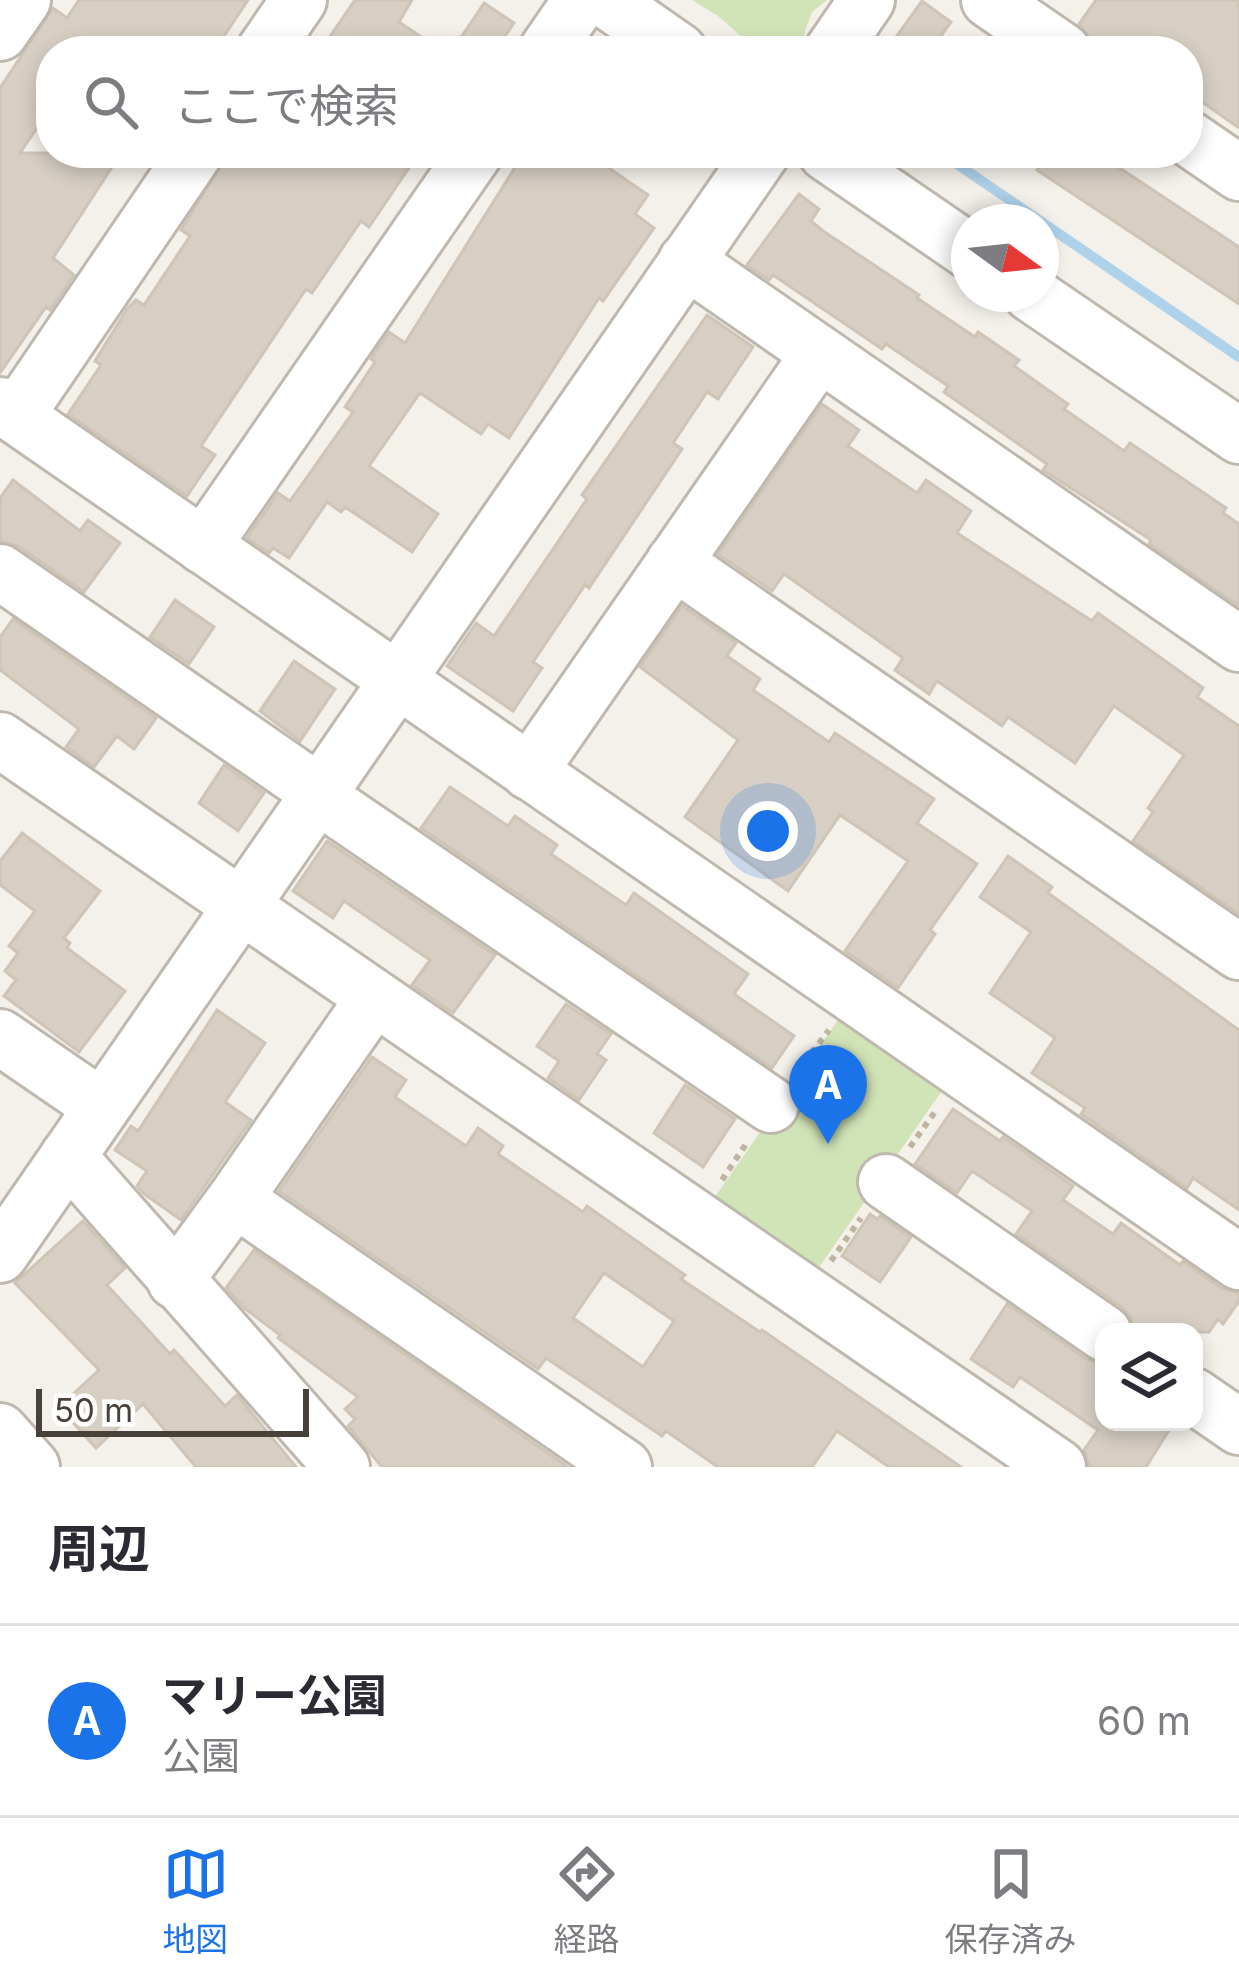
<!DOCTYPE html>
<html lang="ja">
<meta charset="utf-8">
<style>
:root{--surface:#fff;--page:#f2f2f3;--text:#2b2b33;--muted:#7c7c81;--line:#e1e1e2;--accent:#1a73e8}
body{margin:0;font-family:Inter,"Noto Sans JP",sans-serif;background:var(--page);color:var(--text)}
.controls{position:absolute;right:36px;bottom:36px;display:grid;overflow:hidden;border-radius:24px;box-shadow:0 6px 18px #0003}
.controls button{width:108px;height:108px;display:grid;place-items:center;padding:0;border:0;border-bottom:3px solid var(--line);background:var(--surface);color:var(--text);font:60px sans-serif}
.compass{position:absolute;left:951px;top:204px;width:108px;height:108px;border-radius:50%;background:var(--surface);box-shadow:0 6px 18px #0003;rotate:105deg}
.scale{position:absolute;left:36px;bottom:30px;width:273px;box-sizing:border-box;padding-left:12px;border:6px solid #474139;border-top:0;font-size:33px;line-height:42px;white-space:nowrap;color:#474139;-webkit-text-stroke:9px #fff;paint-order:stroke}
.you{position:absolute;left:768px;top:831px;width:42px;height:42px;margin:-30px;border:9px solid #fff;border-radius:50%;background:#1a73e8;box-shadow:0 0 0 18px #1a73e833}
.badge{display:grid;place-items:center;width:78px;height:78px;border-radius:50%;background:var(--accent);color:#fff;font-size:39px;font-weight:700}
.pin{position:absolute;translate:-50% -99px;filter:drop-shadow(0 3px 6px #0008)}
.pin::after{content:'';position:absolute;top:63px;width:42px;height:36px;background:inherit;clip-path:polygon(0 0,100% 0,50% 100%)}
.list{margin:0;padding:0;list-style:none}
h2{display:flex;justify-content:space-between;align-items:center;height:156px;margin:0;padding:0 48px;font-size:51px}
h2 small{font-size:39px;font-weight:400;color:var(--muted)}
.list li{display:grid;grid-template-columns:78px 1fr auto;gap:36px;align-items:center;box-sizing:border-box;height:192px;padding:0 48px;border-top:3px solid var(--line)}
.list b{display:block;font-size:45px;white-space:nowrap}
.list p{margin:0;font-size:39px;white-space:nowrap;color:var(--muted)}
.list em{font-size:39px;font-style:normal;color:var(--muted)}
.icon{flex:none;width:66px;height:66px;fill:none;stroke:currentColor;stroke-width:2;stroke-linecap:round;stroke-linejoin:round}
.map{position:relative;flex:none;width:1239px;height:1467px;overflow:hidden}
.search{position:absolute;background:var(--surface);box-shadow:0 6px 18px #0003;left:36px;right:36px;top:36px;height:132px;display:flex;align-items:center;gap:30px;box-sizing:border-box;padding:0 42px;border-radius:48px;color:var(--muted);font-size:45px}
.sheet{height:348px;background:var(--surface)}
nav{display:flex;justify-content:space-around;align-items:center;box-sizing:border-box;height:168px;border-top:3px solid var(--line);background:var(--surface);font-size:33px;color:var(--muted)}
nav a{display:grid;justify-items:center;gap:6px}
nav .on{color:var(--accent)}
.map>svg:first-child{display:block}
.green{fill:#d1e4b8}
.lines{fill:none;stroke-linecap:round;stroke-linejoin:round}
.stream{stroke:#add2ea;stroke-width:10}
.building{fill:#d7cfc4;stroke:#cfc4b5;stroke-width:3;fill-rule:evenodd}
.minor-casing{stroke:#bfb8ae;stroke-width:60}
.path{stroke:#bfb4a0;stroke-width:6;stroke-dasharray:6 6;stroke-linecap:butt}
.minor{stroke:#fff;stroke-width:54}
</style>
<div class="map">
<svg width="1239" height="1467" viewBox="0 0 1239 1467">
<rect width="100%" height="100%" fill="#f4f1eb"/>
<!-- green -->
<g class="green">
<polygon points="692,0 827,0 812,12 798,51 758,51 718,16"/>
<polygon points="845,1010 948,1082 813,1276 708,1207"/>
</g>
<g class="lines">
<!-- stream -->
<polyline class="stream" points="941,153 1239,357"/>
</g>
<!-- building -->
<g class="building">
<polygon points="79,0 248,0 214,51 51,51 51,107 20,153 121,153 53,258 74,275 50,310 46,307 0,373 0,88 53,8 67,18"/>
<polygon points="355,0 412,0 399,22 442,51 320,51"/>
<polygon points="1096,0 1239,0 1239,128 1188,92 1188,51 1121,51 1106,40 1100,48 1093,42 1079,24"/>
<polygon points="922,1 951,22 930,51 886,51"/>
<polygon points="484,3 514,23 495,51 452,51"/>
<polygon points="229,153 419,153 369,227 361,221 312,293 306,289 201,446 215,455 187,496 68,414 101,365 95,361 127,309 136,300 144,305 190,236 181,230"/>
<polygon points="524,153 587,153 648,195 635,214 654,228 603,301 599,298 509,438 488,424 481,434 420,393 369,466 438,514 412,552 345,507 341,512 327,502 289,558 273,548 269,553 247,538 278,493 290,501 353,412 345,407 375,362 371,359 389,332 405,343"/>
<polygon points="1049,153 1097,153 1239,247 1239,304 1037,170"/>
<polygon points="799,194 819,209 811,221 823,231 919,295 917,298 975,337 978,332 1019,360 1014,366 1068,404 1064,409 1124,451 1130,443 1226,508 1223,513 1239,524 1239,606 1149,544 1151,540 1043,470 1047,464 944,392 948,386 886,344 882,349 773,275 769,280 747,265"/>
<polygon points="707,315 753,347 718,399 707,392 673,443 682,449 589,588 585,585 533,662 542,668 513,711 447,666 476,623 494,636 587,499 582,495"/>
<polygon points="822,404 859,430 848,446 917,493 926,480 971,511 957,533 1092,621 1098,613 1203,688 1197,697 1239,726 1239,914 1133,841 1153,812 1148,808 1184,755 1114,706 1075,763 1008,717 1002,726 937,681 929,694 895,670 903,658 784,574 772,591 718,554"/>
<polygon points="13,480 80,531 88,520 120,543 84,592 18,546 0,541 0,498"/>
<polygon points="175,600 214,627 189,664 150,637"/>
<polygon points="682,606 736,643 727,656 760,679 753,690 829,742 835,733 934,799 917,823 977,864 930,930 935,934 898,988 845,951 908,861 840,815 788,891 685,817 738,740 640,667"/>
<polygon points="13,619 156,718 134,749 117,736 94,767 66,747 79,729 0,670 0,637"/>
<polygon points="294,661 335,689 300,741 260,711"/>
<polygon points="224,765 264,793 238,831 199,803"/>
<polygon points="450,787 508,826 515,816 557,845 551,854 626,905 634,893 748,974 734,994 794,1036 772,1068 421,828"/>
<polygon points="22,833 100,891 64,938 70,943 67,948 125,991 79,1052 4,996 16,980 5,971 18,953 9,946 35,911 0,885 0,861"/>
<polygon points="327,841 495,955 453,1013 412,985 430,960 344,901 333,918 293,891"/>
<polygon points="1008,856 1052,887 1048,893 1239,1030 1239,1210 1193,1178 1187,1188 1081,1114 1085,1108 1032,1073 1055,1038 990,993 1031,932 980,897"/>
<polygon points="566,1004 611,1034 597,1054 606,1060 579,1100 548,1078 559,1061 537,1046"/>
<polygon points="217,1010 265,1043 225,1102 251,1120 181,1220 144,1194 137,1186 147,1171 115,1150 131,1126 138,1131"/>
<path d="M372,1057l34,23 -11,17 71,49 12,-18 25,18 -5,8 85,58 4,-6 98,69 -4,4 79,53 2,-2 199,137h-72l-52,-36 -25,36h-94l-52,-36 -4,5 -116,-78 -8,11 -259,-178zM604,1273l70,48 -31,46 -70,-49z"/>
<polygon points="685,1085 735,1119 703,1167 654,1133"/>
<polygon points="953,1109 1000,1141 1003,1137 1073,1186 1063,1200 1113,1234 1121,1223 1180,1265 1183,1261 1221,1288 1239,1293 1239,1301 1223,1324 1218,1319 1209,1332 1135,1332 1132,1319 1122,1307 1016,1234 1032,1211 972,1171 957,1193 915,1164"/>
<polygon points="870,1214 877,1219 880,1216 911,1237 880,1282 842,1256"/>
<polygon points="83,1221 125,1268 107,1285 170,1354 174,1350 225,1406 237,1395 296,1467 196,1467 143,1404 96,1448 59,1407 99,1370 15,1283"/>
<polygon points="254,1250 568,1467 382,1467 348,1426 355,1419 345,1409 358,1397 278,1338 280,1335 244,1308 226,1288"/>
<polygon points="1007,1304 1086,1359 1104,1364 1104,1422 1174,1422 1146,1467 1089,1467 1084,1450 1098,1430 1020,1377 1013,1387 971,1359"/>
</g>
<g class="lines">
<!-- minor casing -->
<g class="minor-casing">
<g id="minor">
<polyline points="606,0 679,51"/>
<polyline points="989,0 1063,51"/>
<polyline points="0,33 23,0"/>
<polyline points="264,51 299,0"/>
<polyline points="546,51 581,0"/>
<polyline points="832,51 867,0"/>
<polyline points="1188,138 1239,173"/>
<polyline points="826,153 969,251"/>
<polyline points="686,261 1239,644"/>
<polyline points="1031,294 1239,436"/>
<polyline points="0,405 1239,1262"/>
<polyline points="16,416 195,153"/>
<polyline points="203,546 475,153"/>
<polyline points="674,562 1239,952"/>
<polyline points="0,572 320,793"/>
<polyline points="0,740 1058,1467"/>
<polyline points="529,772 819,354"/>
<polyline points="341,812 771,1105"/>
<polyline points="374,998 235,1199 624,1467"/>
<polyline points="0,1037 102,1107"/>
<polyline points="68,1156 342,1467"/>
<polyline points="886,1182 1104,1333"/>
<polyline points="0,1255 762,153"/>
<polyline points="175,1281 235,1199"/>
<polyline points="1194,1396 1239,1427"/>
<polyline points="0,1431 32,1467"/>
</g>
</g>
<!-- path -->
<g class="path">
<polyline points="797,1072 829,1030"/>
<polyline points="910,1147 937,1109"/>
<polyline points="722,1180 748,1141"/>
<polyline points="831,1261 861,1218"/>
</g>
<!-- minor -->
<use href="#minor" class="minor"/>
</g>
</svg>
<div class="controls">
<button><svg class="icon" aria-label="layers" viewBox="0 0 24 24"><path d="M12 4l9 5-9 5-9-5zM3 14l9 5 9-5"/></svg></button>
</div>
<svg class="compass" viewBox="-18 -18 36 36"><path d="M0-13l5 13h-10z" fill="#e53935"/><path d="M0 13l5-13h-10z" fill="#7c7c81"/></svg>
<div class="scale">50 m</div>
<div class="you"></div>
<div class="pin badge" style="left:828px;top:1144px">A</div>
<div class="search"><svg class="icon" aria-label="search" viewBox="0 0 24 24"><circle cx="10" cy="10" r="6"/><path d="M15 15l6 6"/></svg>ここで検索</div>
</div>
<section class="sheet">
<h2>周辺<small></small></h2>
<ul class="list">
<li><span class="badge">A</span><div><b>マリー公園</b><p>公園</p></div><em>60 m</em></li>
</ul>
</section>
<nav>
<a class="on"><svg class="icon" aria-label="map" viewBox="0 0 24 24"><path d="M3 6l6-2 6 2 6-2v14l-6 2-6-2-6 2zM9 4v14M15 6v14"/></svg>地図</a>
<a><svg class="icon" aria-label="directions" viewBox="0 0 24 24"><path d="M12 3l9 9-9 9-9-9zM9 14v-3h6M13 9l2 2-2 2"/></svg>経路</a>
<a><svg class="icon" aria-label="saved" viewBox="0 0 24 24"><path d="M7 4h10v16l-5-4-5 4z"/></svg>保存済み</a>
</nav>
